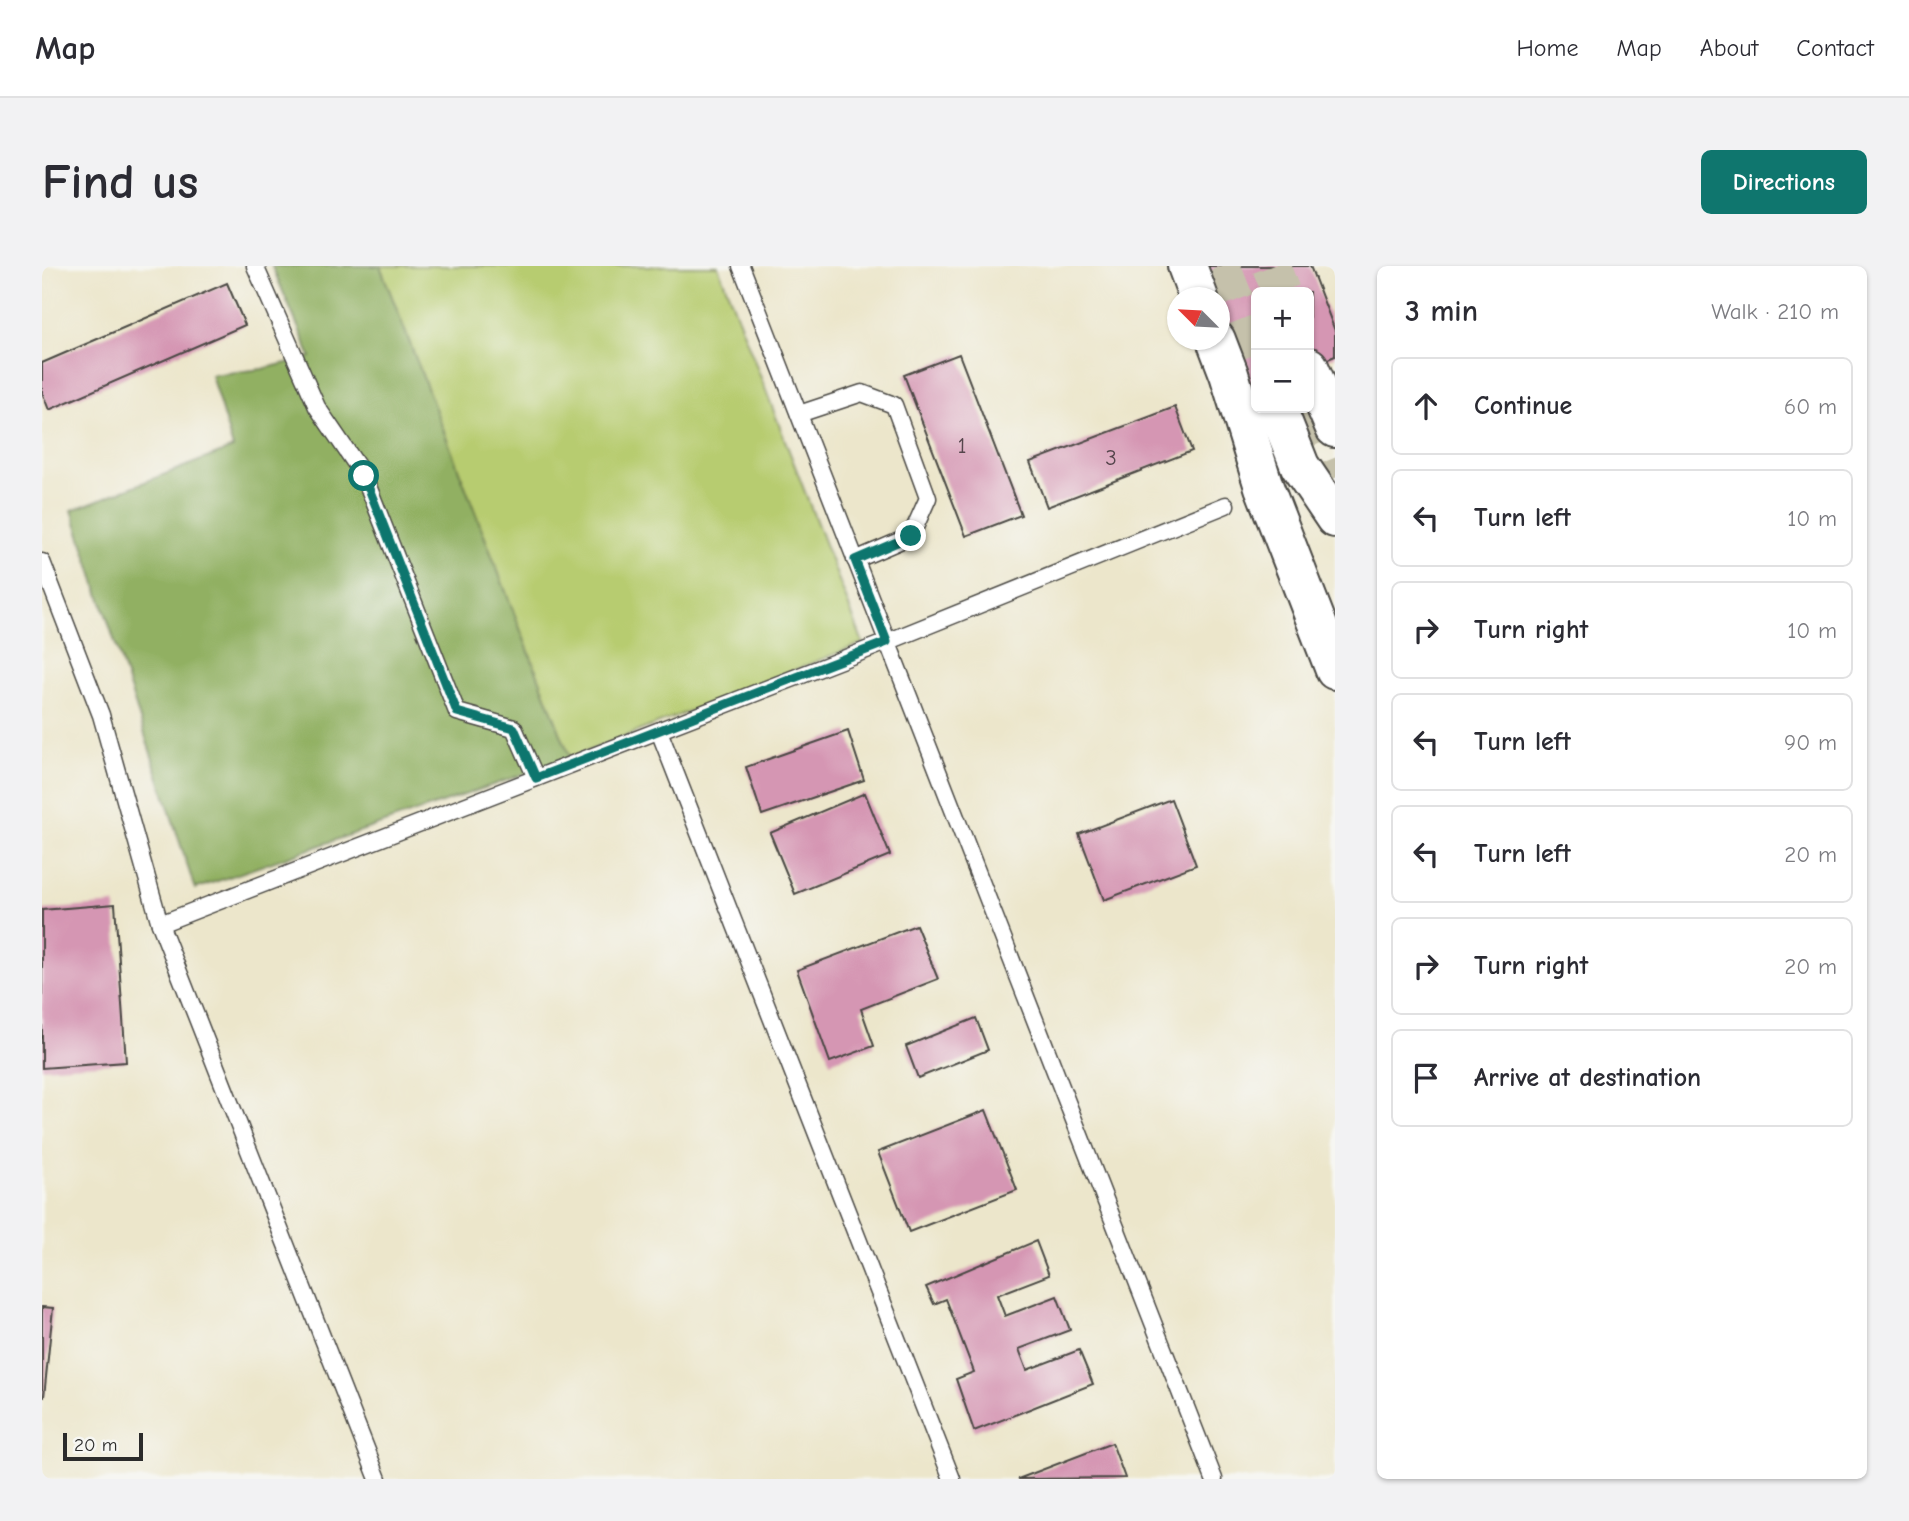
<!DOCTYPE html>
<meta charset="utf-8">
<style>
:root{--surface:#fff;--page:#f2f2f3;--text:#2b2b33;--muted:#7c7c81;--line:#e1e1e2;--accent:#0f766e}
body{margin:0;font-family:"Comic Neue",sans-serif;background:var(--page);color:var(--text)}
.controls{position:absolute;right:21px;top:21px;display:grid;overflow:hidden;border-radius:10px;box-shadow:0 2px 5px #0004}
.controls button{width:63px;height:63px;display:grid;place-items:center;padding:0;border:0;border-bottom:2px solid var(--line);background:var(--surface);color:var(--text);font:35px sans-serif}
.compass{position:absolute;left:1125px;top:21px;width:63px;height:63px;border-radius:50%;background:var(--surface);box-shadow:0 2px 5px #0004;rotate:294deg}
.scale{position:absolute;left:21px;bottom:18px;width:80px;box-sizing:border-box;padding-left:7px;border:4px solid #2b2b2b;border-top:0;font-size:19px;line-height:24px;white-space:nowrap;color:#2b2b2b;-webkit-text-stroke:5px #f6f6f2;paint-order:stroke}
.stop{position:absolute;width:21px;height:21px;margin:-16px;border:5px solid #0f766e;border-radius:50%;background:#fff}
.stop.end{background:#0f766e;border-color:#fff;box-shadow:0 2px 7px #0008}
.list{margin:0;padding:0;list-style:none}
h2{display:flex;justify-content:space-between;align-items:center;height:91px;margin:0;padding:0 28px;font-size:30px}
h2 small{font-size:23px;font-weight:400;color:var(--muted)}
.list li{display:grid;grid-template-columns:46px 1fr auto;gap:21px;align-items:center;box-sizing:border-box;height:98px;margin:0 14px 14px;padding:0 14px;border:2px solid var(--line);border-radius:10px}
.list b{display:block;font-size:26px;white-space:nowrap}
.list em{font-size:23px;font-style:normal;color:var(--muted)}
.icon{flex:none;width:38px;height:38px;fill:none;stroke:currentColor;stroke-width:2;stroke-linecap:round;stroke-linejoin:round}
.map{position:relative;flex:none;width:1293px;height:1213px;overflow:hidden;border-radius:10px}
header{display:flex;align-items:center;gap:42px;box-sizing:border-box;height:98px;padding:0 35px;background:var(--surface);border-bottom:2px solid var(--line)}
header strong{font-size:33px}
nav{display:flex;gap:38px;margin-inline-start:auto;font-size:24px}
.intro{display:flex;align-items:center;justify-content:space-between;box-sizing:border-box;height:168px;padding:0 42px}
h1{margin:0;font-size:49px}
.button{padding:18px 32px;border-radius:10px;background:var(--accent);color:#fff;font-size:24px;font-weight:700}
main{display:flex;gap:42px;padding:0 42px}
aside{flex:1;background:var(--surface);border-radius:10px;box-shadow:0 2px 5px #0004}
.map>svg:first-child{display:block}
.green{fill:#b7cc70;stroke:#717c4e;stroke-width:2}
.forest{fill:#91b062;stroke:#5e6e46;stroke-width:2}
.building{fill:#d596b3}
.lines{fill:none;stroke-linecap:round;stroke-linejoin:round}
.tertiary-tunnel{stroke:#c5c1ab;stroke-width:38;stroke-dasharray:38 19;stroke-linecap:butt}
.service-casing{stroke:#484743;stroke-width:19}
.tertiary-casing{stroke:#484743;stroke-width:42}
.service{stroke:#fff;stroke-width:16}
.tertiary{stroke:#fff;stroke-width:38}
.route{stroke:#0f766e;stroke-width:9}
.labels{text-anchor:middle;stroke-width:6;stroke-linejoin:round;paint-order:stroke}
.number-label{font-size:23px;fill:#56464d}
</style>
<header>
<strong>Map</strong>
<nav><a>Home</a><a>Map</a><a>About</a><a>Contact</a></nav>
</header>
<div class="intro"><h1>Find us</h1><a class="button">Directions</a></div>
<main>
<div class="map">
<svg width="1293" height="1213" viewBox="0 0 1293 1213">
<rect width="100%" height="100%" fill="#f6f6f2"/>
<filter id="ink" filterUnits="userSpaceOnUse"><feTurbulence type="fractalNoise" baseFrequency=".0143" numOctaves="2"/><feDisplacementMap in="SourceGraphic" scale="14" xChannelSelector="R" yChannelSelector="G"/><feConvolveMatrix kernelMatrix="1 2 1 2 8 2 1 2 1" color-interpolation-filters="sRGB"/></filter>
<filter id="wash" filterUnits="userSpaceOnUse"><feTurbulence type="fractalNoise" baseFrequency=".00686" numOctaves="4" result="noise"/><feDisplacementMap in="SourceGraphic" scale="28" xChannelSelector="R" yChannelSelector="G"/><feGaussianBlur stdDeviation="1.57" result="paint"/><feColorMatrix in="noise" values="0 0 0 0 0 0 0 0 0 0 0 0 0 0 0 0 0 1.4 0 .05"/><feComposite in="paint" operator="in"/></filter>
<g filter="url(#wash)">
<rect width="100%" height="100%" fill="#ece6cb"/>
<!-- green -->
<polygon class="green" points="338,0 676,0 821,377 528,492"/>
<!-- forest -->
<polygon class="forest" points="230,0 338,0 528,492 153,623 30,244 191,182 169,109 220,103 269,91"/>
<g id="blocks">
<!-- building -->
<g class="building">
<polygon points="1154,0 1268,0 1293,65 1293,90 1267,101 1267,26 1214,26 1214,119 1203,126 1178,61 1178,32 1166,32"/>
<polygon points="185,17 203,59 7,144 0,126 0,97"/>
<polygon points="917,88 979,249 924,270 862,109"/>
<polygon points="1133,141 1150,185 1005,241 988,196"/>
<polygon points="806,465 822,514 720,549 704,501"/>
<polygon points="823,527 848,589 753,628 728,567"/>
<polygon points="1129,533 1154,599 1062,634 1037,568"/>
<polygon points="73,638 84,796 0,802 0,644"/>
<polygon points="874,659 896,713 819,743 832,780 788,796 755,704"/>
<polygon points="934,752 946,784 876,812 864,780"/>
<polygon points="944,844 975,924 867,966 836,886"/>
<polygon points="994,975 1007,1009 955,1029 963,1050 1015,1030 1028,1064 977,1083 985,1104 1037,1084 1051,1118 932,1165 914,1113 932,1106 904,1033 892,1038 884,1021"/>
<polygon points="0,1041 11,1042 2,1131 0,1131"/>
<polygon points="1070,1177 1083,1212 976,1213"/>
</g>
</g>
</g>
<g filter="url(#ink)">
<use href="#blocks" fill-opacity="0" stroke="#484743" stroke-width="2"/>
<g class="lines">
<!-- tertiary-tunnel -->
<g class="tertiary-tunnel">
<polyline points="1179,0 1214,88"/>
<polyline points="1229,0 1239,26"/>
<polyline points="1264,142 1293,212"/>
</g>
<!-- service casing -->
<g class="service-casing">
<g id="service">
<polyline points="213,0 275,141 322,210 415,446 472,462 494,512"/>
<polyline points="699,0 1172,1213"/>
<polyline points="757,148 820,127 852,139 886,232 869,270 813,294"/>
<polyline points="0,296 59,449 118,658 336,1213"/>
<polyline points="617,465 910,1213"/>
<polyline points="118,658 845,376 1184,239"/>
</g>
</g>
<!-- tertiary casing -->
<g class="tertiary-casing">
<g id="tertiary">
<polyline points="1145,0 1157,32"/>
<polyline points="1174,74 1187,108 1222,221 1293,404"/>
<polyline points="1267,101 1293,162"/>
<polyline points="1235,142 1258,200 1293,252"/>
</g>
</g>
<!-- service -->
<use href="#service" class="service"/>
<!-- tertiary -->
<use href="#tertiary" class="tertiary"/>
</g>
</g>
<g class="lines" filter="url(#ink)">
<!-- route -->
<polyline class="route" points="322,210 415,446 472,462 494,512 845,376 813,294 869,270"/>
</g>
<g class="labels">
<!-- number labels -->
<g class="number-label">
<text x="920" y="187">1</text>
<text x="1069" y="199">3</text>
</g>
</g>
</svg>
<div class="controls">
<button>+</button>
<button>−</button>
</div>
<svg class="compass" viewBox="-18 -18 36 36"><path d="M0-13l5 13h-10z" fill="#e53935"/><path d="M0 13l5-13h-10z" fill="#7c7c81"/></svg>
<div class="scale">20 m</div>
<div class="stop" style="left:322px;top:210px"></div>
<div class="stop end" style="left:869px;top:270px"></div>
</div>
<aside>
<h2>3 min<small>Walk · 210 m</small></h2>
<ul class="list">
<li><svg class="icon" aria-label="ahead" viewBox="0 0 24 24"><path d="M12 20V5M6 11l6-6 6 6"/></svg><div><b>Continue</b></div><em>60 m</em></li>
<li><svg class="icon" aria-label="left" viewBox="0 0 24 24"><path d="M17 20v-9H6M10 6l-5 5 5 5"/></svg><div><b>Turn left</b></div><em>10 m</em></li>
<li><svg class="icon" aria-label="right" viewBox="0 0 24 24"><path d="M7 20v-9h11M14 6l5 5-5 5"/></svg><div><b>Turn right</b></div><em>10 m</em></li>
<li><svg class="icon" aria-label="left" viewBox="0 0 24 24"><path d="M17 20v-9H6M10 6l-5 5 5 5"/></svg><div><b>Turn left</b></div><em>90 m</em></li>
<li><svg class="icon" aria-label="left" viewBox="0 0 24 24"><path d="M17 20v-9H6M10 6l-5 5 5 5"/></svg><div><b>Turn left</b></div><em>20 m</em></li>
<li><svg class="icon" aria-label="right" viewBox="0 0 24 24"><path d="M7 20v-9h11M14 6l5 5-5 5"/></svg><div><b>Turn right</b></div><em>20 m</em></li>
<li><svg class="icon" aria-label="arrive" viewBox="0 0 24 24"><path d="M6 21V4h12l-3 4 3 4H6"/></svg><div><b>Arrive at destination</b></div></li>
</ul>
</aside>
</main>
